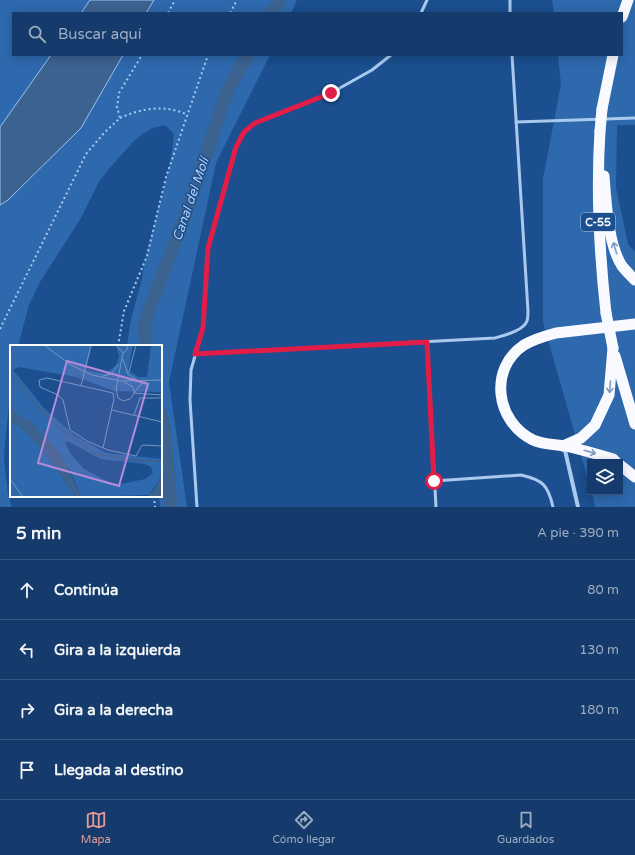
<!DOCTYPE html>
<html lang="es">
<meta charset="utf-8">
<style>
:root{--surface:#143b6b;--page:#1d4271;--text:#f1f3f6;--muted:#9dadc1;--line:#33557e;--accent:#e69b98}
body{margin:0;font-family:"Varela Round",sans-serif;background:var(--page);color:var(--text)}
.controls{position:absolute;right:12px;bottom:12px;display:grid;overflow:hidden;border-radius:0px;box-shadow:0 2px 10px #0003}
.controls button{width:36px;height:36px;display:grid;place-items:center;padding:0;border:0;border-bottom:1px solid var(--line);background:var(--surface);color:var(--text);font:20px sans-serif}
.stop{position:absolute;width:12px;height:12px;margin:-9px;border:3px solid #e11d48;border-radius:50%;background:#fff}
.stop.end{background:#e11d48;border-color:#fff;box-shadow:0 1px 4px #0008}
.list{margin:0;padding:0;list-style:none}
h2{display:flex;justify-content:space-between;align-items:center;height:52px;margin:0;padding:0 16px;font-size:17px}
h2 small{font-size:13px;font-weight:400;color:var(--muted)}
.list li{display:grid;grid-template-columns:26px 1fr auto;gap:12px;align-items:center;box-sizing:border-box;height:60px;padding:0 16px;border-top:1px solid var(--line)}
.list b{display:block;font-size:15px;white-space:nowrap}
.list em{font-size:13px;font-style:normal;color:var(--muted)}
.icon{flex:none;width:22px;height:22px;fill:none;stroke:currentColor;stroke-width:2;stroke-linecap:round;stroke-linejoin:round}
.map{position:relative;flex:none;width:635px;height:507px;overflow:hidden}
.search{position:absolute;background:var(--surface);box-shadow:0 2px 10px #0003;left:12px;right:12px;top:12px;height:44px;display:flex;align-items:center;gap:10px;box-sizing:border-box;padding:0 14px;border-radius:0px;color:var(--muted);font-size:15px}
.sheet{height:292px;background:var(--surface)}
nav{display:flex;justify-content:space-around;align-items:center;box-sizing:border-box;height:56px;border-top:1px solid var(--line);background:var(--surface);font-size:11px;color:var(--muted)}
nav a{display:grid;justify-items:center;gap:2px}
nav .on{color:var(--accent)}
.map>svg:first-child{display:block}
.green{fill:#2e69ad}
.water{fill:#3c6290;stroke:#9cc4f0}
.lines{fill:none;stroke-linecap:round;stroke-linejoin:round}
.canal{stroke:#3c6290;stroke-width:13}
.path{stroke:#a9c9ee;stroke-width:2;stroke-dasharray:2 3;stroke-linecap:butt}
.service{stroke:#a9c9ee;stroke-width:3}
.minor{stroke:#a9c9ee;stroke-width:4}
.trunk{stroke:#f8faff;stroke-width:11}
.trunk-bridge{stroke:#f8faff;stroke-width:11}
.oneway{stroke:#7e9cc1}
.route{stroke:#e11d48;stroke-width:5}
.labels{text-anchor:middle;stroke-width:3;stroke-linejoin:round;paint-order:stroke}
.shield{fill:#1b4f8f;stroke:#bbcadd;stroke-width:1}
.shield-label{font-size:11px;font-weight:bold;fill:#fff}
.water-label{font-size:13px;font-style:italic;fill:#b5d3f5;stroke:#1b4f8f}
.inset-river{fill:none;stroke:#3c6290;stroke-width:2}
.inset-road{fill:none;stroke:#7695bc;stroke-width:1}
.view{fill:#b68bdc;fill-opacity:0.15;stroke:#b68bdc;stroke-width:2}
.inset-edge{fill:none;stroke:#fff;stroke-width:2}
</style>
<div class="map">
<svg width="635" height="507" viewBox="0 0 635 507">
<rect width="100%" height="100%" fill="#1b4f8f"/>
<!-- green -->
<g class="green">
<polygon points="0,0 90,0 81,13 13,13 13,55 51,55 0,127"/>
<polygon points="154,0 297,0 291,13 146,13"/>
<polygon points="552,0 635,0 635,125 617,125 616,188 628,244 635,252 635,507 595,507 592,492 620,492 620,462 590,462 590,487 543,322 543,179 561,84 558,55 622,55 622,13 554,13"/>
<polygon points="123,55 270,55 216,163 169,382 187,507 160,507 159,496 161,496 161,346 127,346 131,319 142,279 144,265 171,159 174,134 165,125 153,128 142,134 133,142 108,170 99,182 81,218 40,282 29,305 18,346 11,346 11,387 5,443 4,459 8,494 12,507 0,507 0,205 8,200 81,128"/>
</g>
<!-- water -->
<g class="water">
<polygon points="90,0 154,0 146,13 81,13"/>
<polygon points="51,55 123,55 81,128 8,200 0,205 0,127"/>
</g>
<g class="lines">
<!-- canal -->
<g class="canal">
<polyline points="272,13 280,0"/>
<polyline points="146,346 144,323 185,216 228,89 248,55"/>
<polyline points="161,415 165,431 171,507"/>
</g>
<!-- path -->
<g class="path">
<polyline points="168,13 175,0"/>
<polyline points="230,13 237,0"/>
<path d="M120,118c22,-10 45,-14 68,-3"/>
<polyline points="0,329 86,154 104,133 120,118 117,107 119,93 142,55"/>
<polyline points="118,346 124,311 147,256 166,177 208,55"/>
<polyline points="154,496 155,507"/>
</g>
<!-- service -->
<g class="service">
<polyline points="510,0 510,13"/>
<polyline points="421,13 427,0"/>
<polyline points="516,122 635,118"/>
<polyline points="427,342 436,507"/>
<path d="M195,354l300,-16c10,-3 28,-7 32,-17 1,-3 1,-8 1,-10l-16,-256"/>
<path d="M434,481l87,-6c22,5 27,10 32,32"/>
<polyline points="197,507 190,400 191,370 203,328 208,248 236,147 244,133 255,123 331,93 372,70 391,55"/>
</g>
<!-- minor -->
<polyline class="minor" points="564,446 578,507"/>
<!-- trunk -->
<g class="trunk">
<polyline points="622,17 628,0"/>
<polyline points="602,109 613,55"/>
<path d="M600,131c-4,63 -1,119 6,182"/>
<path d="M604,176c2,25 4,69 18,90 4,5 9,10 13,14"/>
<polyline points="615,356 635,424"/>
<polyline points="563,446 581,438 595,425 609,395 613,348"/>
<path d="M616,462l-3,-3c-16,-5 -31,-9 -47,-13 -11,-2 -22,-1 -33,-6 -37,-18 -45,-71 -9,-95 10,-6 21,-9 32,-12l79,-9"/>
<polyline points="620,465 635,477"/>
</g>
<!-- trunk-bridge -->
<g class="trunk-bridge">
<polyline points="600,131 602,109"/>
<polyline points="606,313 613,348"/>
</g>
</g>
<!-- one-way arrows -->
<defs><path id="oneway-shaft" d="M-6 0H5M1.5-3L5.5 0L1.5 3" fill="none" stroke-width="1.6" stroke-linecap="round" stroke-linejoin="round"/></defs>
<g class="oneway">
<use href="#oneway-shaft" transform="translate(615 248) rotate(-106)"/>
<use href="#oneway-shaft" transform="translate(610 387) rotate(94)"/>
<use href="#oneway-shaft" transform="translate(590 452) rotate(16)"/>
</g>
<g class="lines">
<!-- route -->
<polyline class="route" points="331,93 255,123 244,132 236,147 208,248 203,328 195,354 427,342 434,481"/>
</g>
<g class="labels">
<!-- shield labels -->
<rect class="shield" x="581" y="213" width="34" height="18" rx="3"/>
<g class="shield-label">
<text x="598" y="226">C-55</text>
</g>
<!-- water labels -->
<g class="water-label">
<text transform="translate(190 199) rotate(-71)" y="5">Canal del Molí</text>
</g>
</g>
<!-- overview -->
<g transform="translate(10 345)">
<rect width="152" height="152" fill="#1b4f8f"/>
<path d="M0,0h82l-6,25 19,4 11,-9 3,-9 -3,-11h17l-5,25 10,7h9l4,-32h11v47l-48,-1 -37,-14 -59,-10 -5,3 31,38 30,27 32,18 56,6v17l-13,19 -68,2 -11,-27 -42,-51 -4,1 -14,-13zM55,97h4l32,17 44,5 6,3 2,6 -8,6 -24,5 -12,-2 -25,-13 -14,-16zM0,77l8,3 23,23 35,49h-65z" fill="#2e69ad" fill-rule="evenodd"/>
<path d="M0,62l14,13 4,-2 34,37 19,42h-5l-35,-49 -23,-23 -8,-3zM152,131l-1,21h-14l6,-6z" fill="#3c6290"/>
<path class="inset-river" d="M0,26l23,31 29,28 34,24 43,7h23"/>
<path class="inset-road" d="M34,0l27,20 21,10 29,6 41,-1M106,0l7,8 4,-3v-5M113,8l-7,36 2,9 5,3 7,-2 9,-13 7,-5M113,14l5,15 9,6M119,27l7,-27M93,31l8,-2 8,-10M114,37l9,5 1,6M71,41l10,-41M124,48l28,2M102,65l50,12M124,70l6,-17h22M93,103l11,-49 -1,-6 -66,-15 -8,2 1,7 18,8 5,5 7,30 17,11 21,9 28,6 6,-11 20,1M0,134l13,18"/>
<path class="view" d="M57,16l81,23 -29,102 -81,-23z"/>
<rect width="152" height="152" class="inset-edge"/>
</g>
</svg>
<div class="controls">
<button><svg class="icon" aria-label="layers" viewBox="0 0 24 24"><path d="M12 4l9 5-9 5-9-5zM3 14l9 5 9-5"/></svg></button>
</div>
<div class="stop" style="left:434px;top:481px"></div>
<div class="stop end" style="left:331px;top:93px"></div>
<div class="search"><svg class="icon" aria-label="search" viewBox="0 0 24 24"><circle cx="10" cy="10" r="6"/><path d="M15 15l6 6"/></svg>Buscar aquí</div>
</div>
<section class="sheet">
<h2>5 min<small>A pie · 390 m</small></h2>
<ul class="list">
<li><svg class="icon" aria-label="ahead" viewBox="0 0 24 24"><path d="M12 20V5M6 11l6-6 6 6"/></svg><div><b>Continúa</b></div><em>80 m</em></li>
<li><svg class="icon" aria-label="left" viewBox="0 0 24 24"><path d="M17 20v-9H6M10 6l-5 5 5 5"/></svg><div><b>Gira a la izquierda</b></div><em>130 m</em></li>
<li><svg class="icon" aria-label="right" viewBox="0 0 24 24"><path d="M7 20v-9h11M14 6l5 5-5 5"/></svg><div><b>Gira a la derecha</b></div><em>180 m</em></li>
<li><svg class="icon" aria-label="arrive" viewBox="0 0 24 24"><path d="M6 21V4h12l-3 4 3 4H6"/></svg><div><b>Llegada al destino</b></div></li>
</ul>
</section>
<nav>
<a class="on"><svg class="icon" aria-label="map" viewBox="0 0 24 24"><path d="M3 6l6-2 6 2 6-2v14l-6 2-6-2-6 2zM9 4v14M15 6v14"/></svg>Mapa</a>
<a><svg class="icon" aria-label="directions" viewBox="0 0 24 24"><path d="M12 3l9 9-9 9-9-9zM9 14v-3h6M13 9l2 2-2 2"/></svg>Cómo llegar</a>
<a><svg class="icon" aria-label="saved" viewBox="0 0 24 24"><path d="M7 4h10v16l-5-4-5 4z"/></svg>Guardados</a>
</nav>
